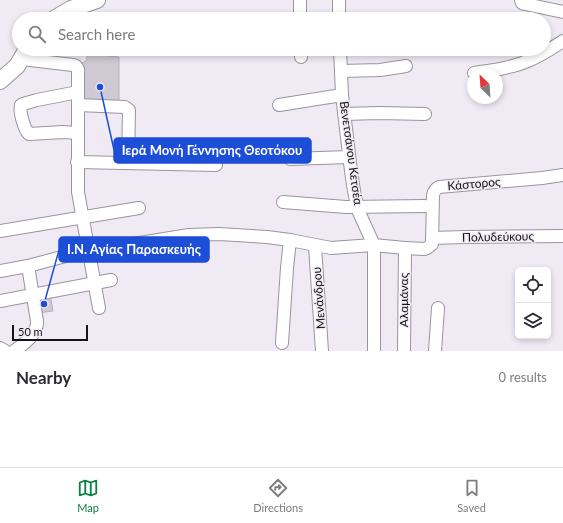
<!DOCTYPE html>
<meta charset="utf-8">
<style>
:root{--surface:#fff;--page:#f2f2f3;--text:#2b2b33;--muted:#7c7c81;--line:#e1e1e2;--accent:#0b8043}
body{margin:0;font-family:Lato,sans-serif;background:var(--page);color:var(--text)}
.controls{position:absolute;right:12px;bottom:12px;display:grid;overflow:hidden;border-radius:6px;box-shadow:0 2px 6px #0003}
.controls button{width:36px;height:36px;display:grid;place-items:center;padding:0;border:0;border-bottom:1px solid var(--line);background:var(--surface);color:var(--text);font:20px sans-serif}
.compass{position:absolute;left:467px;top:68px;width:36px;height:36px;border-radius:50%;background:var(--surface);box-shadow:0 2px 6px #0003;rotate:335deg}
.scale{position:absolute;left:12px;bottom:10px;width:76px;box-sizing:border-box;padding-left:4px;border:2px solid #151316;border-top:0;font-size:11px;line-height:14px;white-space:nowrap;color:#151316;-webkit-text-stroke:3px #efeaf4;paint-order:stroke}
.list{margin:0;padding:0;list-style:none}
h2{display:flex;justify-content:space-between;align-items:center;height:52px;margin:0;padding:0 16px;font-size:17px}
h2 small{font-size:13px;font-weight:400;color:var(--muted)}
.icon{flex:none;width:22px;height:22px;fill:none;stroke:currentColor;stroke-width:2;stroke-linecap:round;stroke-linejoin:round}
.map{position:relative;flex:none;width:563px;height:351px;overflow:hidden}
.search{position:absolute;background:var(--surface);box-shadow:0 2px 6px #0003;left:12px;right:12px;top:12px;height:44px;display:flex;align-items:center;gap:10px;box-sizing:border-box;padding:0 14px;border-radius:22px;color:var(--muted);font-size:15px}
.sheet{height:116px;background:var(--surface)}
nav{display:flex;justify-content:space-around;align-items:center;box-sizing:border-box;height:56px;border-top:1px solid var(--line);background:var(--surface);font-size:11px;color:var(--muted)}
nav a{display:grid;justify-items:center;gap:2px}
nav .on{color:var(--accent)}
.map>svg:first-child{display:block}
.building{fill:#cfc9d3;stroke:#b7b2bc}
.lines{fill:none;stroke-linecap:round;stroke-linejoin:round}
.minor-casing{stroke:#99949d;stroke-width:14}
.major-casing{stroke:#99949d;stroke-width:18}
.minor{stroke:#fff;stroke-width:12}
.major{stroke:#fff;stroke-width:16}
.labels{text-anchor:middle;stroke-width:3;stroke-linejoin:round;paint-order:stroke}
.street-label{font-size:12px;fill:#151316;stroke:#efeaf4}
.leader{fill:none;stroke:#1d4ed8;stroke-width:1.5}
.callout-dot{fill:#1d4ed8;stroke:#efeaf4;stroke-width:1.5}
.callout{fill:#1d4ed8;stroke:#1d4ed8;stroke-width:1.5}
.callout-label{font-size:13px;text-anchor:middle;font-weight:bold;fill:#fff}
</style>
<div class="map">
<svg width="563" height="351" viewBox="0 0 563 351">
<rect width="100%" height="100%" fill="#efeaf4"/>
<!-- building -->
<g class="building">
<polygon points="87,54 119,57 119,104 81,103 81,64 87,60"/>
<polygon points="50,294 53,311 38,313 36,297"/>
</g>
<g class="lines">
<!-- minor casing -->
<g class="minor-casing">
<g id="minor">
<polyline points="300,0 300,19"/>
<polyline points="339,0 339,19"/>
<polyline points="521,0 522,3 525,4 563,12"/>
<polyline points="301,49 301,57"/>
<polyline points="340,49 342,95 351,171 354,191 358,210 372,241 374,250 374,351"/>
<polyline points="22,59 73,65 76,66 78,69 78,192 99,308"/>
<polyline points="341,71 380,70 406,66"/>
<path d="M474,73c19,-3 38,-5 56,-13 12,-5 22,-12 33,-19"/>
<polyline points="78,105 125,107 129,110 128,163"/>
<polyline points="279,105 342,95"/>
<polyline points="344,114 380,113 425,114"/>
<path d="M78,133l-15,-1 -34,2c-5,-5 -10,-23 -8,-29l2,-1 14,-4 41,-8"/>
<polyline points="290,159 349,157"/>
<polyline points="77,162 216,165"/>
<polyline points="283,202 346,207 425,206"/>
<polyline points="0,231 139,208"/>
<polyline points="432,238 465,237 563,236"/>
<polyline points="315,246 322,351"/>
<path d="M0,271l28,-5 49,-13 112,-18 30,-1 48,3 23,3 41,8 42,-3 32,3 19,1 3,-1 5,-4 1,-49c1,-4 2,-6 6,-8l103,-9 21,-3"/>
<polyline points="0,301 111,280"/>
<polyline points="282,343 287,268 290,240"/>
<polyline points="0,348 5,351"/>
<path d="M14,351c10,-7 24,-17 23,-30l-9,-55"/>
<polyline points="404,351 405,248"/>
<polyline points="435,351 438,308"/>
</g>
</g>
<!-- major casing -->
<g class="major-casing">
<g id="major">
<polyline points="54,19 71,9 97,0"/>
<polyline points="0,81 17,66 27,49"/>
</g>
</g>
<!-- minor -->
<use href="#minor" class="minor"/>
<!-- major -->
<use href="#major" class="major"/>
</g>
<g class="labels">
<!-- street labels -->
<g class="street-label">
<text transform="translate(351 153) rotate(82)" y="4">Βενετσάνου Κετσέα</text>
<text transform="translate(474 184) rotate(-5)" y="4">Κάστορος</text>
<text transform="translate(498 237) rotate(-1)" y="4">Πολυδεύκους</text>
<text transform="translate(319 298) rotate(-94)" y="4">Μενάνδρου</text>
<text transform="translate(404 300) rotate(-90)" y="4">Αλαμάνας</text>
</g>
</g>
<!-- callouts -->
<path class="leader" d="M100 87L114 150M44 304L59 250"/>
<g class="callout-dot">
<circle cx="100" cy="87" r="4"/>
<circle cx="44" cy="304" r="4"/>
</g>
<g class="callout">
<rect x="114" y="138" width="197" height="25" rx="4"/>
<rect x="59" y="237" width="150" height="25" rx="4"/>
</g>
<g class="callout-label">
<text x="212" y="155">Ιερά Μονή Γέννησης Θεοτόκου</text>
<text x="134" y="254">Ι.Ν. Αγίας Παρασκευής</text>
</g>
</svg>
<div class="controls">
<button><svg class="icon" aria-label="locate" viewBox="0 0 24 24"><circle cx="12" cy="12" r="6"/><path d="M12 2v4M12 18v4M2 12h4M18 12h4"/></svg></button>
<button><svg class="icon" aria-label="layers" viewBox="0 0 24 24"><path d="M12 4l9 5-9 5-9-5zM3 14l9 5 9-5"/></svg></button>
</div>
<svg class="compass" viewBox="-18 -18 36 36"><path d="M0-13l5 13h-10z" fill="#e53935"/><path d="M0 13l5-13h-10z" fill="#7c7c81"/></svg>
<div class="scale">50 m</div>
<div class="search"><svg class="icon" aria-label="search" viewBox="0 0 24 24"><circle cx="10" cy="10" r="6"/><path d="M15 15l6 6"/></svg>Search here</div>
</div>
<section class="sheet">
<h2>Nearby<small>0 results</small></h2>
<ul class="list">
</ul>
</section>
<nav>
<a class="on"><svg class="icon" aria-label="map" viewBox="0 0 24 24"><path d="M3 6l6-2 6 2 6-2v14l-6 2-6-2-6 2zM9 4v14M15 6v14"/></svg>Map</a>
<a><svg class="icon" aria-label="directions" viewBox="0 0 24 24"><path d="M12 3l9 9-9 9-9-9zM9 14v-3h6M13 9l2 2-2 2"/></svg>Directions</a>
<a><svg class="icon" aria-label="saved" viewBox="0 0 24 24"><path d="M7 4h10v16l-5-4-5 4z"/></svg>Saved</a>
</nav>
